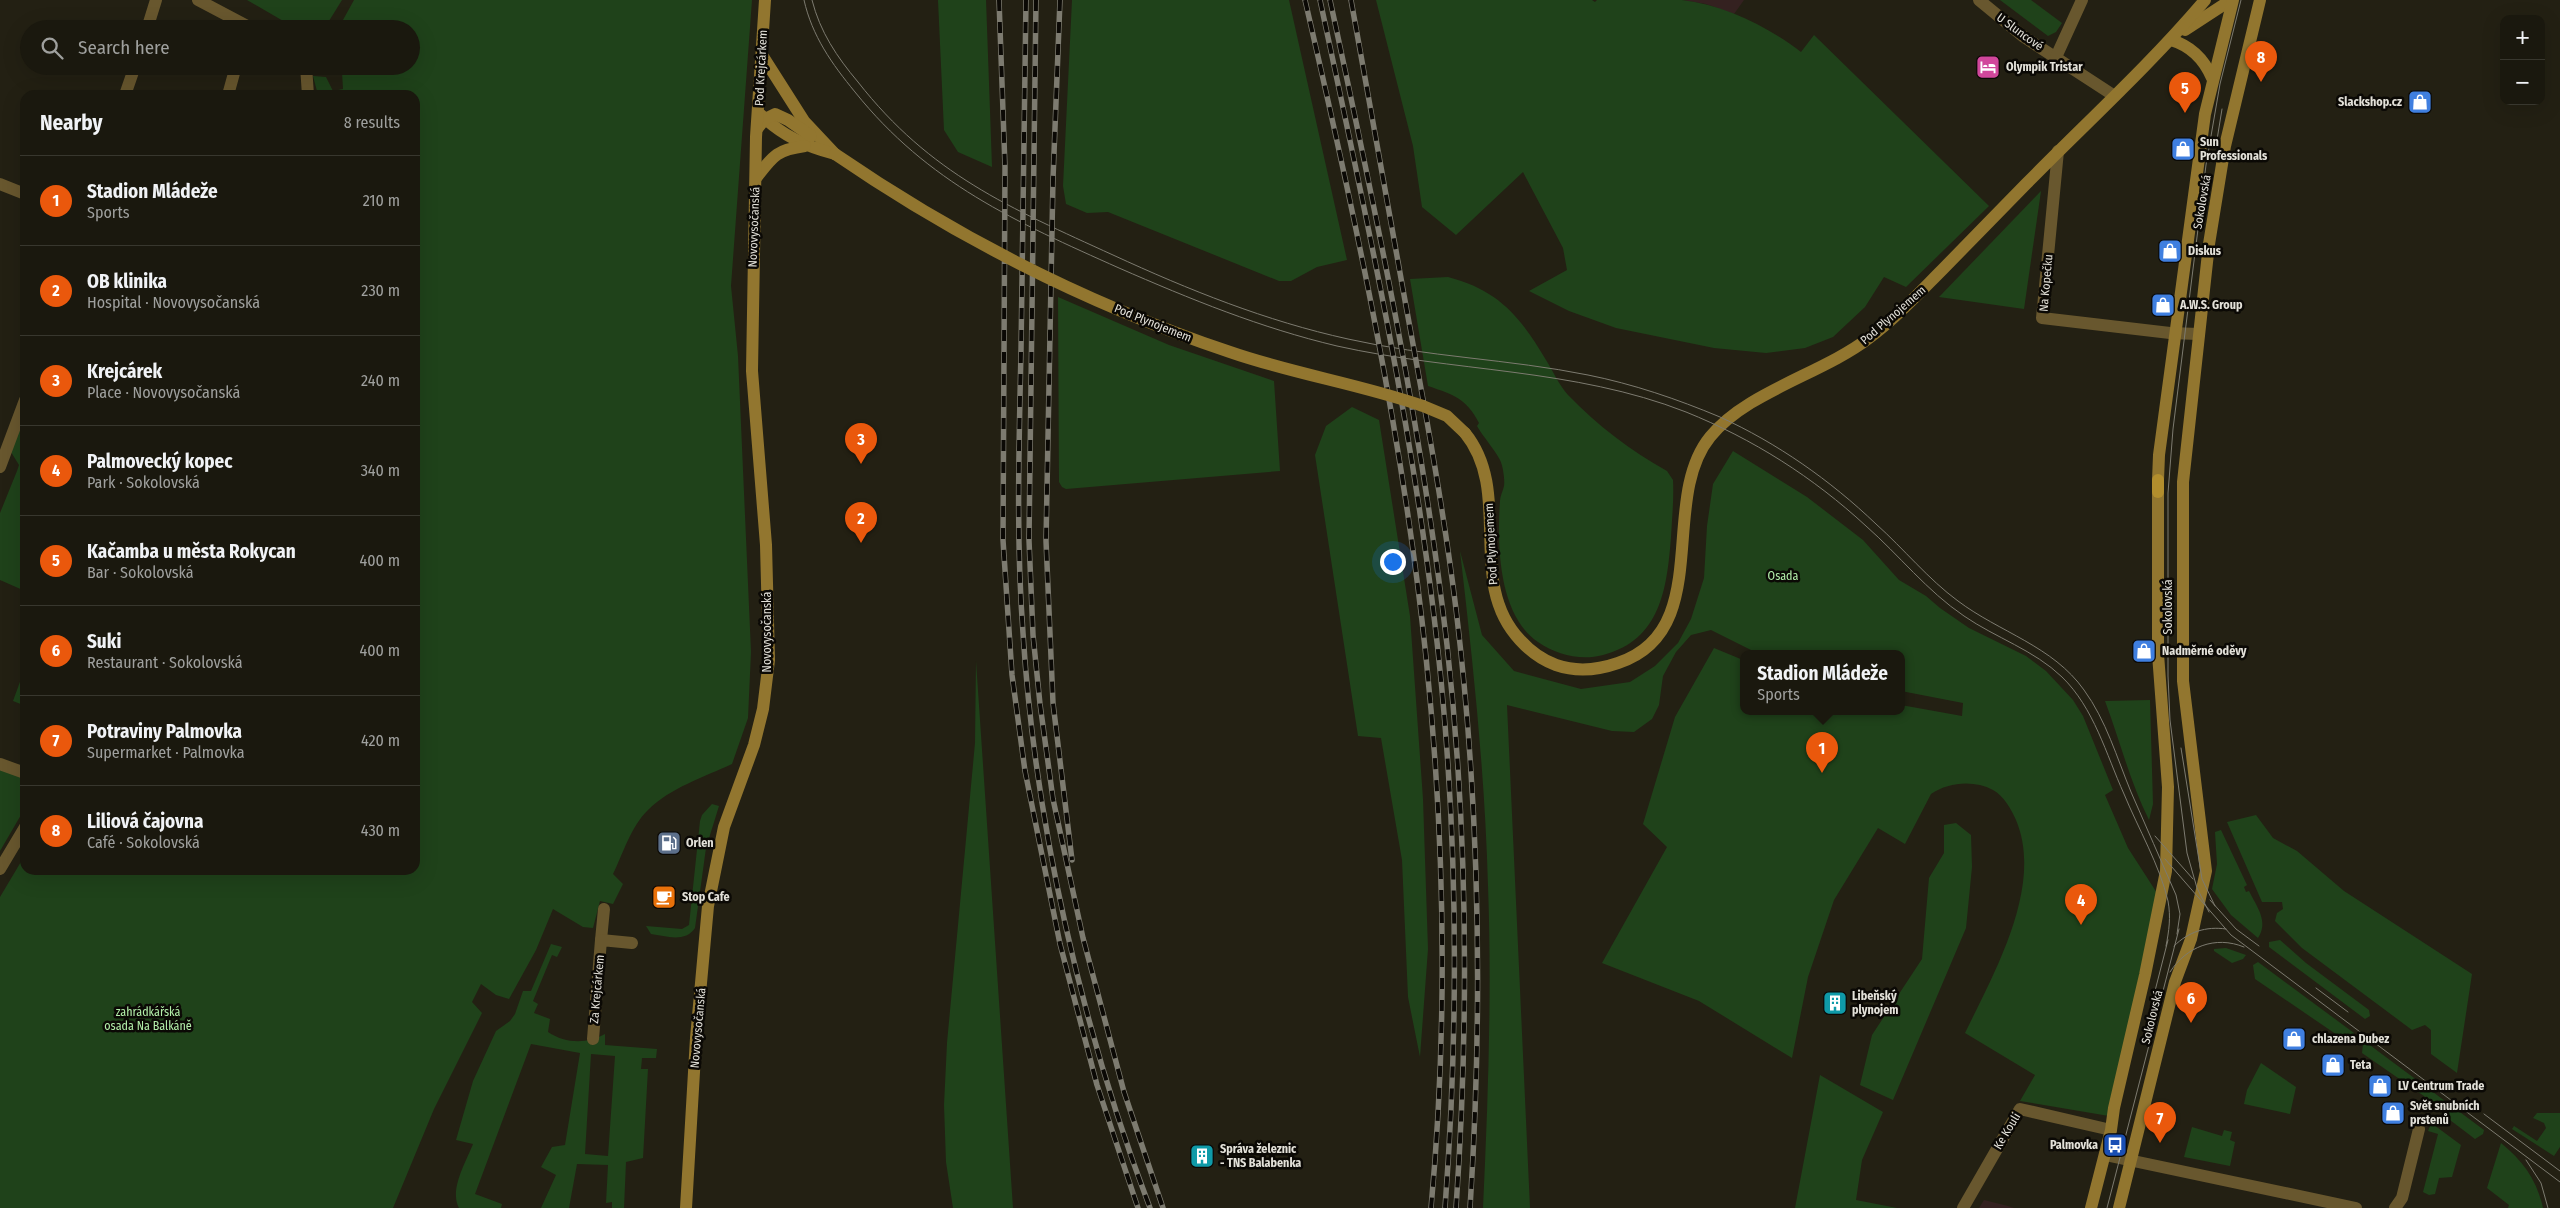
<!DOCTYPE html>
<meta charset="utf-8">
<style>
:root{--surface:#1a180e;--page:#232117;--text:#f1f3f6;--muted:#9fa09e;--line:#38372e;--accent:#ea580c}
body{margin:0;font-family:"Fira Sans Condensed",sans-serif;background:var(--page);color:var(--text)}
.controls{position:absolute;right:15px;top:15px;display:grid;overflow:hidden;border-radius:10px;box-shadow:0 5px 20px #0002}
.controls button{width:45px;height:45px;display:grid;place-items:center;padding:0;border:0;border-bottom:1px solid var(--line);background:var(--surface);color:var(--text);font:25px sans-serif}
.you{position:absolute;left:1392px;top:561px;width:18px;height:18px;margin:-12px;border:4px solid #fff;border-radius:50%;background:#1a73e8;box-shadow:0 0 0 8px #1a73e833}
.badge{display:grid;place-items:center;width:32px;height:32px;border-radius:50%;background:var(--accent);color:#fff;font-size:16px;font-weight:700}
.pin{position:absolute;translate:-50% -41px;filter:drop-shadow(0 1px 2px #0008)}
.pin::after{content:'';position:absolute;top:26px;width:18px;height:15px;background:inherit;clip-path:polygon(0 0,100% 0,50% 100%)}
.popup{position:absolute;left:1740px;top:650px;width:165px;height:65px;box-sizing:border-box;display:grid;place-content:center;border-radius:10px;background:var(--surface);filter:drop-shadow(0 1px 4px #0005);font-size:16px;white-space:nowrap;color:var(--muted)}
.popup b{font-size:19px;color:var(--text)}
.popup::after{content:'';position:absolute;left:50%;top:100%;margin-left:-10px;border:10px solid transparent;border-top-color:var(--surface)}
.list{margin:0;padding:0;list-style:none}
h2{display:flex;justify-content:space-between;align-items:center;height:65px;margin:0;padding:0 20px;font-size:21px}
h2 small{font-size:16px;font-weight:400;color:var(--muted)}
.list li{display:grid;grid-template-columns:32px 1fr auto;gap:15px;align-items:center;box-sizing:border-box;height:90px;padding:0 20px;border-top:1px solid var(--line)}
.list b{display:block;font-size:19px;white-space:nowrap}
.list p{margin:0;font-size:16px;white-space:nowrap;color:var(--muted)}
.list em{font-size:16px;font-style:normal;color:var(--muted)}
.icon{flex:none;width:28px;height:28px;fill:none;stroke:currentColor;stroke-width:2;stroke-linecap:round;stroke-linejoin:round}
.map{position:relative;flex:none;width:2560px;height:1208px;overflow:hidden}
.search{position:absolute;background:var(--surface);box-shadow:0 5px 20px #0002;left:20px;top:20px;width:400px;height:55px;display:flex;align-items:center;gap:12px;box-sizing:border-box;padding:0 18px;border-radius:28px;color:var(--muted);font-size:19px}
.panel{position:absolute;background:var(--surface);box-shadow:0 5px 20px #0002;left:20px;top:90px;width:400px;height:785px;border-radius:15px}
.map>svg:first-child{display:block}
.education{fill:#342120}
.green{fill:#1f421a;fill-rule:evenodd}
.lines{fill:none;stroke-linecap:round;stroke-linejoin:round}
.minor{stroke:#68572e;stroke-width:12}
.secondary{stroke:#92762f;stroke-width:12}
.primary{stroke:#b28e2d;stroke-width:12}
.tram{stroke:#7d7b70;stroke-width:1}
.rail-casing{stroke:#7d7b70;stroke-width:5.5}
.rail{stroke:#0b0905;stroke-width:4;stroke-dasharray:11;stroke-linecap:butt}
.secondary-bridge{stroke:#92762f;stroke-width:12}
.labels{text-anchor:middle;stroke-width:5;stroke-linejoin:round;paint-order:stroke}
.street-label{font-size:12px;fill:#e3e1d9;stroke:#0b0905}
.poi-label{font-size:12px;font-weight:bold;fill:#e3e1d9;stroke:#0b0905;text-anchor:start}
.park-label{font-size:12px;fill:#b3efaa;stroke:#0b0905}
</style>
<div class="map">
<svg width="2560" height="1208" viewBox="0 0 2560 1208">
<rect width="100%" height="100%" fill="#232013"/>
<!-- education -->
<g class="education">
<polygon points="1682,0 1744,0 1734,14 1706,4"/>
<polygon points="1984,1200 2008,1206 2014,1208 1979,1208"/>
</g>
<!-- green -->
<g class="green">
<polygon points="247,0 342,0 324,29 297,29"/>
<path d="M354,0h398l-21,286 7,70 13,296 -3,66 -16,46c-28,13 -62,24 -84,46 -17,16 -25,44 -35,64l10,10 -10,20 -13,-3 -7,27 -10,-1 -30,-18 -17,41 -27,49 -13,-4 -15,-11 -9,18 10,11 -48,96 -41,99h-393v-311l25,-42v15h390v-775h-97l-5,-19 13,1 7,14 10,-2 -1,-17 4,-6h65v-37h-73z"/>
<polygon points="938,0 986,0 992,167 958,152 944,130"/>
<polygon points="1072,0 1289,0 1347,260 1317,267 1291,281 1279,281 1108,212 1087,213 1066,204 1063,186"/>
<path d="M1376,0h216l3,2 2,-2c28,0 58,0 85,0 42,5 85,26 119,52l13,-17 175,171 -83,81 -22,-10 -19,30 -32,30 -28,11 -39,5 -52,-5 -98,-20 -47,-17 -40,-20 38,-21 -4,-22 -40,-76 -67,63 -34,-28 -9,-61z"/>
<polygon points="2000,0 2031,0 2062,23 2056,32 2048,36"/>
<polygon points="2041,191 2024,309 1939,297"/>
<path d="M1448,277c50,13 72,39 98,83 7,11 13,25 22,35 30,31 62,55 99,76l6,9c1,19 -1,38 -2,57 -4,51 -10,103 -68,118 -22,6 -46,0 -65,-13 -40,-27 -41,-98 -38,-141 0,-5 3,-10 4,-15 1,-6 -1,-20 -4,-26 -3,-7 -18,-25 -23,-34l2,-3c-13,-25 -25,-28 -51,-37l-18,-107z"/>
<polygon points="1058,297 1169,345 1274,381 1280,471 1066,489 1062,487 1059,482"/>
<polygon points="1352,407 1379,420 1410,616 1423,799 1428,949 1420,1057 1408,997 1402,860 1381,738 1358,736 1315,455 1326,426"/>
<polygon points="25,412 25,591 0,580 0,513 17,471 19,465 11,452"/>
<path d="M1733,451l74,46 56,43 36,40 27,16 14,12 29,20 57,28 20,15 27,29 10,16 30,74 -8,5 23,53 29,45 -48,223 -89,-15 15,-26 -70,-42c29,-60 79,-147 51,-213 -5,-11 -12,-24 -23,-30 -19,-10 -44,-8 -62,4l-26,50 -27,-16 -44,72 -26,77 -16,81 -93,-57 -97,-38 65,-116 -24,-23 32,-107 39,-69 29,12v52h158v-7l61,11 1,-13 -62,-12v-37h-142l-48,-24 -20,5 -15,17 -13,24 -4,29 -7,14 -18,13 -22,-1 -105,-26 23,503h-47c5,-107 9,-214 5,-322 -3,-112 -15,-223 -28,-335l22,84 32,36 67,18 49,-7 25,-16 23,-23 13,-24 13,-41 3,-52 6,-42z"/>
<polygon points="976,661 1013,1208 953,1208 946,1162 944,1105 947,1043 975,743"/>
<polygon points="25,668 25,710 22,709 23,705 13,701"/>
<path d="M2150,700l3,104 -4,16c-19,-38 -29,-79 -44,-119z"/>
<polygon points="0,769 25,777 25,808 0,851"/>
<path d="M712,804l7,2 -13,42 -11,80c-10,15 -29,8 -44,6l-5,-8 36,3 7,-4 11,-104 2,-6z"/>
<polygon points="2256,815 2273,838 2297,851 2344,891 2472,974 2457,1073 2431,1054 2431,1030 2425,1025 2412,1030 2302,948 2275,921 2277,913 2283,909 2282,902 2262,902 2227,822"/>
<polygon points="1956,823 1971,835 1972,867 1966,928 1893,1100 1860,1085 1872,1035 1922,959 1929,878 1944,853 1944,825"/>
<path d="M2221,830l26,55 -3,2 2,5 3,-1c8,16 20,31 9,47l-27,-23 -19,-26 5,-25 -2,-32z"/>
<polygon points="2280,940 2306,963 2369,1010 2370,1016 2365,1019 2269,947 2269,942"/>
<path d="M551,944l11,3 -5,10 -5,-2 -19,46 5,3 -4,9 16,6 -2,13c18,12 39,12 57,2v11l52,4 -1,9h-14l-1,11h7l-5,89 -17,4 -2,46h-12v-6l-6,1 2,-38 -31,-1 -8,44h-28l15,-33 -15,-8 11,-20 13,-2 15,-92 -49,-9 -56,150 27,10 -1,4h-42c-10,-18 7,-46 14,-64l-17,-4 17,-59 23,-50 14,-10 5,-7 8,-23h8zM591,1054l24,2 -7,100 -23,-2z"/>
<polygon points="2226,948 2246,955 2243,959 2232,963 2214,951 2214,949"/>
<polygon points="2258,962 2354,1033 2353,1039 2346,1041 2255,979 2253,965"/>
<polygon points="2367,1043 2484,1130 2483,1134 2475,1139 2446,1117 2447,1112 2362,1053 2363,1044"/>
<polygon points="2261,1063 2296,1087 2290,1114 2244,1104 2247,1090"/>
<polygon points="1820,1075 1883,1112 1862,1160 1856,1200 1897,1208 1795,1208"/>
<polygon points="2537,1113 2560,1113 2560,1147 2554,1156 2512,1129 2514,1126 2537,1141 2546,1128 2544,1123 2533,1118"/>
<polygon points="2434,1125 2461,1145 2452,1177 2439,1178 2435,1194 2429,1195 2423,1192 2438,1134 2428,1131 2430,1126"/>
<polygon points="2192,1127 2222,1136 2224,1130 2232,1132 2230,1140 2235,1142 2230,1166 2184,1157"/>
<path d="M2501,1143c22,18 36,37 42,65h-35l1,-3 -22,-17z"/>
</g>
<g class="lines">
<!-- minor -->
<g class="minor">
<polyline points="198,0 253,29"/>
<polyline points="1979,0 2024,37 2113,95"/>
<polyline points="147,29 156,0"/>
<polyline points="2056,57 2082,0"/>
<polyline points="306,66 308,95"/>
<polyline points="125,95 135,66"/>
<polyline points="228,95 236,66"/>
<polyline points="2058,151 2042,318 2170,333 2199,334"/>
<polyline points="0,184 25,194"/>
<polyline points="0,467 25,400"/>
<polyline points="0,764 25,773"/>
<polyline points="0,869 25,827"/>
<polyline points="601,940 604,909"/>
<polyline points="593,1039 601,940 632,943"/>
<polyline points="2105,1155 2356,1208"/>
<polyline points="1963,1208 2020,1109 2111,1130"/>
<polyline points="2395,1208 2402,1198 2419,1129"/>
</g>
<!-- secondary -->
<g class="secondary">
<polyline points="2185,30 2231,0"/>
<path d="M2171,40c20,6 33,19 41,38"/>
<polyline points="762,55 804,121 835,154"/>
<path d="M761,115c22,21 44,31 74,39"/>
<polyline points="757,129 765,119 775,114 788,120 811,136"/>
<path d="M756,178c17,-22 20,-28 49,-32"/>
<path d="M1465,433c49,60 0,149 55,207 10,11 22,20 36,25 20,7 42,5 62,-2 97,-32 40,-162 92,-226 36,-45 112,-63 159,-99 27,-20 50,-45 73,-68 28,-29 56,-57 84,-86 60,-61 124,-119 179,-184"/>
<polyline points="2158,480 2159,455 2205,114 2233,0"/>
<polyline points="686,1208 696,1038 708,906 724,827 754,745 763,709 769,660 766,545 752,371 756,137 765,0"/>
<polyline points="2091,1208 2111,1130 2114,1108 2145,975 2166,871 2168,787 2158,654 2158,492"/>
<polyline points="2119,1208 2175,982 2191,939 2206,871 2183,681 2183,482 2209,244 2225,146 2260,0"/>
</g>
<!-- primary -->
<polyline class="primary" points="2158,492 2158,480"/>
<!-- tram -->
<g class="tram">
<path d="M804,0c8,36 28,64 51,92 73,91 161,130 264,176 71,31 142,60 218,78 116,26 237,22 349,66 67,27 127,65 180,114 33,29 61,65 98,90 32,22 70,34 98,61 32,31 44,77 62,117 14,34 36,72 44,107 3,16 1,30 -2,45"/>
<path d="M812,0c8,32 25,57 46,82 72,92 152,126 255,173 76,35 153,66 235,84 79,18 161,20 240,36 45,9 89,24 132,42 57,26 110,63 156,107 28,25 52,55 82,77 41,31 95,45 126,89 22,30 33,68 47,102 15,34 30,69 45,103l4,19 -3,20"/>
<polyline points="2216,146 2222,109"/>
<polyline points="2181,748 2202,879 2215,906"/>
<polyline points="2155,836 2193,879"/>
<polyline points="2165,859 2231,935 2560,1182"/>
<polyline points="2210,900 2236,929 2259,946"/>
<polyline points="2209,912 2197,888 2187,853 2170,720 2168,676 2168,493 2173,429 2206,165 2220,84 2241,0"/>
<path d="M2174,946c14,-14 32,-20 52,-17"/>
<path d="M2170,972c16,-25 45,-37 74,-25"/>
<polyline points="2316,988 2348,1012"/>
<polyline points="2144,1034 2168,940"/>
<polyline points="2484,1114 2560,1171"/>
<polyline points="2526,1160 2541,1183 2548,1208"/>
<polyline points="2107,1208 2179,929"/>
</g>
<!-- rail casing -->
<g class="rail-casing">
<g id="rail">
<polyline points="999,0 1005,167 1003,540 1012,675 1025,771 1060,944 1097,1085 1138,1208"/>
<path d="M1026,0c-2,117 -3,234 -5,351 -2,94 -5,188 2,282 12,192 59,396 127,575"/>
<polyline points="1036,0 1029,540 1033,635 1040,704 1053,799 1083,938 1124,1092 1163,1208"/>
<polyline points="1060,0 1053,179 1046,541 1053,703 1072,860"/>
<path d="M1305,0c50,216 98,436 121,657 19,183 22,368 5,551"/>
<path d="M1320,0c43,201 88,404 113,608 25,200 27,400 12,600"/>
<path d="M1330,0c46,213 92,428 117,645 21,187 22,376 9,563"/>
<path d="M1351,0c18,98 35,197 53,295 19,104 39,209 52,314 24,199 27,399 14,599"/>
</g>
</g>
<!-- rail -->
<use href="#rail" class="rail"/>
<!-- secondary-bridge -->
<path class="secondary-bridge" d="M835,154c121,83 255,151 395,198 63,22 130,32 193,54l24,10 18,17"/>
</g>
<!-- icons -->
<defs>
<g id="hotel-square" transform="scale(1.25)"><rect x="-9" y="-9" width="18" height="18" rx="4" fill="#d1479c" stroke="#0b0905"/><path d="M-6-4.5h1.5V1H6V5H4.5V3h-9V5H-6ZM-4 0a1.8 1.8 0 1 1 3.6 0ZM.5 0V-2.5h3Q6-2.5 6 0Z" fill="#fff"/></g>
<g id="shop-square" transform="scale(1.25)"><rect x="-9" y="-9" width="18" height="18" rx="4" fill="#3f7fe0" stroke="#0b0905"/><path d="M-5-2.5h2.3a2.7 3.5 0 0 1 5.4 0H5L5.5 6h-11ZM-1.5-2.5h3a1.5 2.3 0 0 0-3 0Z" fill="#fff"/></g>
<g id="fuel-square" transform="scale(1.25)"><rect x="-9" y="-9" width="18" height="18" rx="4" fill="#5c6f8a" stroke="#0b0905"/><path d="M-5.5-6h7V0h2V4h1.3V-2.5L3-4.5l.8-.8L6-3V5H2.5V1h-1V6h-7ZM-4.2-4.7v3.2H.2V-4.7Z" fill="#fff"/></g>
<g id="cafe-square" transform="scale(1.25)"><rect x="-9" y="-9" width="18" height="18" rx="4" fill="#e8710a" stroke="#0b0905"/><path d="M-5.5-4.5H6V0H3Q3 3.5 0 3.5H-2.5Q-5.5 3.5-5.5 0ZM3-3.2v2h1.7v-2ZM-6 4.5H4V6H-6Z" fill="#fff"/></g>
<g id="building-square" transform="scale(1.25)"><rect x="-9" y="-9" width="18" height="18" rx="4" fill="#0f9aa8" stroke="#0b0905"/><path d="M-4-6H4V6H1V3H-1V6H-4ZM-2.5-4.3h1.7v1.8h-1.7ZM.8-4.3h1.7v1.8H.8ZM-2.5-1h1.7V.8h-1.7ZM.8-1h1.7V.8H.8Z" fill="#fff"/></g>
<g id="bus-square" transform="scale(1.25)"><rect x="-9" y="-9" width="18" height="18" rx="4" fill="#1a4fb4" stroke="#0b0905"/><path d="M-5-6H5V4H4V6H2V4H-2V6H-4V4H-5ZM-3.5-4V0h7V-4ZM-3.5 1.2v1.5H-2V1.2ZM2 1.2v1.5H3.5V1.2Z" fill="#fff"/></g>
</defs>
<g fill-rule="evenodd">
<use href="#hotel-square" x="1988" y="67"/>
<use href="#shop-square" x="2420" y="102"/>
<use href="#shop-square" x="2183" y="149"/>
<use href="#shop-square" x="2170" y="251"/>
<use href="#shop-square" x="2163" y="305"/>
<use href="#shop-square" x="2144" y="651"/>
<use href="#fuel-square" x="669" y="843"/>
<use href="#cafe-square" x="664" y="897"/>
<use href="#building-square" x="1835" y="1003"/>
<use href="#shop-square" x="2294" y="1039"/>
<use href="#shop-square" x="2333" y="1065"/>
<use href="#shop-square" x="2380" y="1086"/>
<use href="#shop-square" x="2393" y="1113"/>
<use href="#bus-square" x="2115" y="1145"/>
<use href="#building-square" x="1202" y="1156"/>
</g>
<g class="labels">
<!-- street labels -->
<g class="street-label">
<text transform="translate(2020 32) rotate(36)" y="4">U Sluncové</text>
<text transform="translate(761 68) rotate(-87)" y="4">Pod Krejcárkem</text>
<text transform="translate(2202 202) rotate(-80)" y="4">Sokolovská</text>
<text transform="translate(754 227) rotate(-88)" y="4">Novovysočanská</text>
<text transform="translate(2046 283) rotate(-85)" y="4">Na Kopečku</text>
<text transform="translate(1893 315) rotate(-41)" y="4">Pod Plynojemem</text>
<text transform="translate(1153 323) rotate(22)" y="4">Pod Plynojemem</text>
<text transform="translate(1491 544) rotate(-93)" y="4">Pod Plynojemem</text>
<text transform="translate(2168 607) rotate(-90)" y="4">Sokolovská</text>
<text transform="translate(767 632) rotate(-90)" y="4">Novovysočanská</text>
<text transform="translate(597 989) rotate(-85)" y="4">Za Krejcárkem</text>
<text transform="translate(2152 1017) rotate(-76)" y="4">Sokolovská</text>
<text transform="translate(698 1028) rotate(-85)" y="4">Novovysočanská</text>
<text transform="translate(2007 1131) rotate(-59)" y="4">Ke Kouli</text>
</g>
<!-- poi labels -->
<g class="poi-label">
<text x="2006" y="71">Olympik Tristar</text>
<text x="2402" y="106" text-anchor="end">Slackshop.cz</text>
<text x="2200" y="146">Sun<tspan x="2200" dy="14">Professionals</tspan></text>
<text x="2188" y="255">Diskus</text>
<text x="2180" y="309">A.W.S. Group</text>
<text x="2162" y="655">Nadměrné oděvy</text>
<text x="686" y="847">Orlen</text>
<text x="682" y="901">Stop Cafe</text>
<text x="1852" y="1000">Libeňský<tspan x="1852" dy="14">plynojem</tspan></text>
<text x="2312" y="1043">chlazena Dubez</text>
<text x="2350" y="1069">Teta</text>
<text x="2398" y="1090">LV Centrum Trade</text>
<text x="2410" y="1110">Svět snubních<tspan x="2410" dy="14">prstenů</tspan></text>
<text x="2098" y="1149" text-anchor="end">Palmovka</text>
<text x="1220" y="1153">Správa železnic<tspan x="1220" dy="14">- TNS Balabenka</tspan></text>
</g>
<!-- park labels -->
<g class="park-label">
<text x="1783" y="580">Osada</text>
<text x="148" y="1016">zahrádkářská<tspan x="148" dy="14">osada Na Balkáně</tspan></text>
</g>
</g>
</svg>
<div class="controls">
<button>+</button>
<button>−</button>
</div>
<div class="you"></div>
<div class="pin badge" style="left:1822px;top:773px">1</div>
<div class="popup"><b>Stadion Mládeže</b>Sports</div>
<div class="pin badge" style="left:861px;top:543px">2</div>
<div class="pin badge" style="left:861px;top:464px">3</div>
<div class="pin badge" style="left:2081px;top:925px">4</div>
<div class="pin badge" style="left:2185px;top:113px">5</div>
<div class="pin badge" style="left:2191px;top:1023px">6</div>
<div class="pin badge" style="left:2160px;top:1143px">7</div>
<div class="pin badge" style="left:2261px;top:82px">8</div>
<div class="search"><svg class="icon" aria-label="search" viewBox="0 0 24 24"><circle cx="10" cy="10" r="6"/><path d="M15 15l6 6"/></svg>Search here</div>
<section class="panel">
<h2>Nearby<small>8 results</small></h2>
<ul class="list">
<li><span class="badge">1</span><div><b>Stadion Mládeže</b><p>Sports</p></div><em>210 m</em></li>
<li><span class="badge">2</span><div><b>OB klinika</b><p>Hospital · Novovysočanská</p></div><em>230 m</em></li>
<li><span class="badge">3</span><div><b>Krejcárek</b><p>Place · Novovysočanská</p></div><em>240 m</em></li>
<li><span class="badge">4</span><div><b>Palmovecký kopec</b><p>Park · Sokolovská</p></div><em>340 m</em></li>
<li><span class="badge">5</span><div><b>Kačamba u města Rokycan</b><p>Bar · Sokolovská</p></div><em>400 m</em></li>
<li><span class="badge">6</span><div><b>Suki</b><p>Restaurant · Sokolovská</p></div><em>400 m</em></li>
<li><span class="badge">7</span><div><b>Potraviny Palmovka</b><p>Supermarket · Palmovka</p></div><em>420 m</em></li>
<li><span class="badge">8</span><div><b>Liliová čajovna</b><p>Café · Sokolovská</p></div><em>430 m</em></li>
</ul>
</section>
</div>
